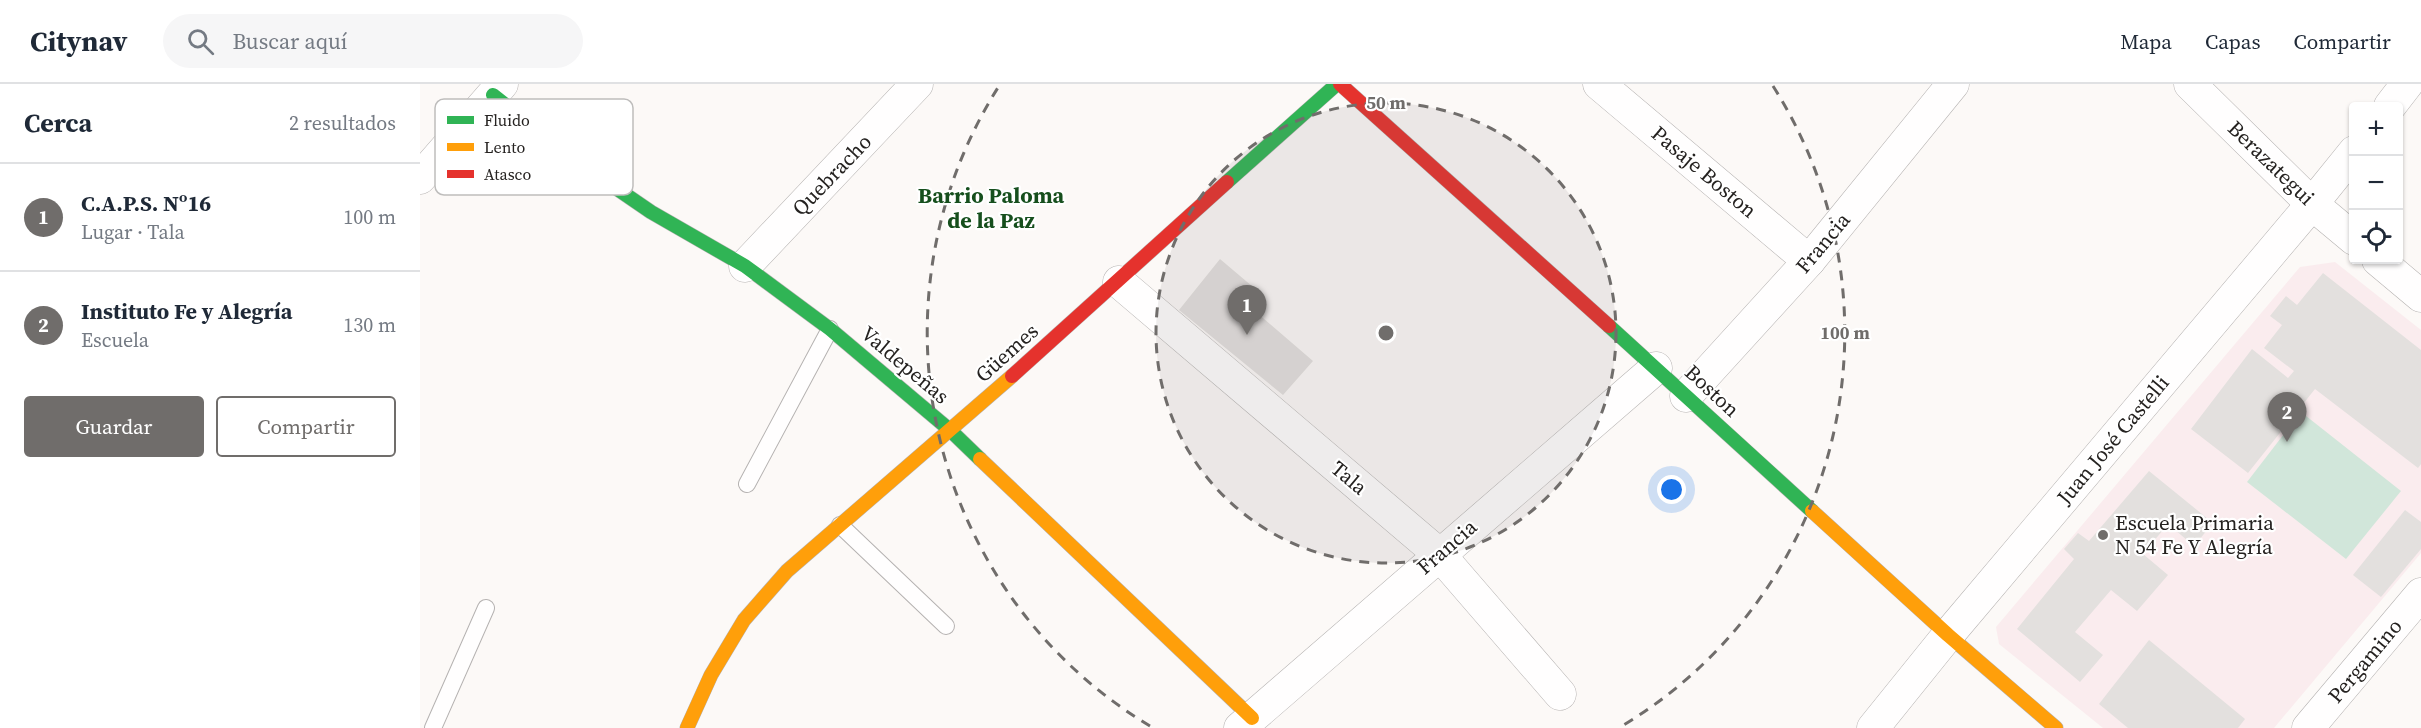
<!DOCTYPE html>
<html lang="es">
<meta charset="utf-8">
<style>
:root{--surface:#fff;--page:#f6f6f7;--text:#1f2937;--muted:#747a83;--line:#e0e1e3;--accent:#706d6b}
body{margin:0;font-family:"Source Serif 4",serif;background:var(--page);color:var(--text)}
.controls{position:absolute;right:18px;top:18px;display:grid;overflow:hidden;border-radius:6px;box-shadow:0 2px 4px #0004}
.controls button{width:54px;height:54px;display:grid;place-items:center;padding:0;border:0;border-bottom:2px solid var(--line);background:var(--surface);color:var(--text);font:30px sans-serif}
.you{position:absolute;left:1252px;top:406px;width:21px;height:21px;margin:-15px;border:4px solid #fff;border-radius:50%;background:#1a73e8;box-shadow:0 0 0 9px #1a73e833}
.badge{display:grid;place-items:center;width:39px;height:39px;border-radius:50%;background:var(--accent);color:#fff;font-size:20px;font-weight:700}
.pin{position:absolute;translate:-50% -50px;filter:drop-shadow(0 2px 3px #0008)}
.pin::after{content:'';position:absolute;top:32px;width:21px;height:18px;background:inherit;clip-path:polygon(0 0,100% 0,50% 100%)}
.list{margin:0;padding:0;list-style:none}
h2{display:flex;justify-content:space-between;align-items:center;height:78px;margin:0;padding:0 24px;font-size:26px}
h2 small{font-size:20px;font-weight:400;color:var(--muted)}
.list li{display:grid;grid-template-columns:39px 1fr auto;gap:18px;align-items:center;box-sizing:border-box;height:108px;padding:0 24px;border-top:2px solid var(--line)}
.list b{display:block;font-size:22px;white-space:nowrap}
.list p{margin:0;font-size:20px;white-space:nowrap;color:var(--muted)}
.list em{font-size:20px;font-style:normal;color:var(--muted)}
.actions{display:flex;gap:12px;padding:18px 24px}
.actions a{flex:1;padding:14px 0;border:2px solid var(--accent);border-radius:6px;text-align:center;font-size:21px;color:var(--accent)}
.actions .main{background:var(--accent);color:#fff}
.icon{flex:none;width:33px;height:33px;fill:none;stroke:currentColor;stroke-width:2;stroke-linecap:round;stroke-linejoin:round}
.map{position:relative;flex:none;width:2001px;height:644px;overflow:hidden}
header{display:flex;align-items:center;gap:36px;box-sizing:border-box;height:84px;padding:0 30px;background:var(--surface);border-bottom:2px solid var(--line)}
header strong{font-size:28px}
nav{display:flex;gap:33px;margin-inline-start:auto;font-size:21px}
.search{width:420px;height:54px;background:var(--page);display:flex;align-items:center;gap:15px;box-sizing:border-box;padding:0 21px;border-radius:33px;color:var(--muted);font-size:22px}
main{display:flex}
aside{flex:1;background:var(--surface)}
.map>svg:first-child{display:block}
.education{fill:#faecee}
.green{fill:#d1e6da}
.building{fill:#e3e0de}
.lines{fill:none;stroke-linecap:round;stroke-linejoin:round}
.lane-casing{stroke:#b5b2b1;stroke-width:18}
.street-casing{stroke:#b5b2b1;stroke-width:33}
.fast-casing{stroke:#b5b2b1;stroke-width:15}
.slow-casing{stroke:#b5b2b1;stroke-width:15}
.jam-casing{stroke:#b5b2b1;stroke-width:15}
.lane{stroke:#fffefe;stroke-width:16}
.street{stroke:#fffefe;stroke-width:32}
.fast{stroke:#30b455;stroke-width:14}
.slow{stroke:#ff9f0a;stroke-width:14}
.jam{stroke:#e5322d;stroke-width:14}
.ring{fill:none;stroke:#706d6b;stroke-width:3;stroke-dasharray:10 8}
.poi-dot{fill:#706d6b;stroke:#fff;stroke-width:2}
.labels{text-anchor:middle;stroke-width:4.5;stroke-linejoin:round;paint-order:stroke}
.street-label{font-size:21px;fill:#252220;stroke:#fff}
.poi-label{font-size:21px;fill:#252220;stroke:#fff;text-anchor:start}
.neighbourhood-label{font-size:22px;font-weight:bold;fill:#164f1d;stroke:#fff}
.key{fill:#fff;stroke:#bebdbc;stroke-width:1.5}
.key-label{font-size:16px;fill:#252220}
.centre{fill:#706d6b;stroke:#fff;stroke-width:3}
.ring-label{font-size:18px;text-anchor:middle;font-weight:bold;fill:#706d6b;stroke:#fff;stroke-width:4.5;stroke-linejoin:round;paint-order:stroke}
</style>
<header>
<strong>Citynav</strong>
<div class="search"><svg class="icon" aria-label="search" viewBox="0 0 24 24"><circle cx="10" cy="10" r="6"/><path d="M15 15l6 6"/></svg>Buscar aquí</div>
<nav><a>Mapa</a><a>Capas</a><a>Compartir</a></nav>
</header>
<main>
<aside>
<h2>Cerca<small>2 resultados</small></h2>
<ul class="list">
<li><span class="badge">1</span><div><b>C.A.P.S. Nº16</b><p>Lugar · Tala</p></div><em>100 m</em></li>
<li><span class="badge">2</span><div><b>Instituto Fe y Alegría</b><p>Escuela</p></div><em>130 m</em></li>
</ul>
<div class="actions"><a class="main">Guardar</a><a>Compartir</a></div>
</aside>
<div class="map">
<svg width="2001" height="644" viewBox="0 0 2001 644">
<rect width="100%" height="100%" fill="#fcf9f7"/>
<!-- education -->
<polygon class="education" points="1915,178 2001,246 2001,469 1854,644 1683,644 1579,560 1576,543 1880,183"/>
<!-- green -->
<polygon class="green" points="1881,328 1981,407 1926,475 1827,398"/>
<!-- building -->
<g class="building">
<polygon points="800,175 839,208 829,222 893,277 863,311 759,226"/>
<polygon points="1903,189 2001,266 2001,380 1998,384 1895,305 1828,389 1771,345 1832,265 1868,294 1874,287 1844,264 1862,241 1850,232 1866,212 1877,221"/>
<polygon points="1729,387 1793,439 1774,462 1748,440 1723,470 1748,491 1717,527 1691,506 1655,548 1683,571 1660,598 1597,545 1654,475 1644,465 1658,449 1669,457"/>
<polygon points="1985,426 2001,438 2001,465 1961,513 1933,491"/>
<polygon points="1729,556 1825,635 1818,644 1708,644 1679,620"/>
</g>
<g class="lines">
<!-- lane casing -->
<g class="lane-casing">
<g id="lane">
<polyline points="327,400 410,245"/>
<polyline points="420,441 526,542"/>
<polyline points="13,644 66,524"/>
</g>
</g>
<!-- street casing -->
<g class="street-casing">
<g id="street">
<polyline points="1179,0 1389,177"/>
<polyline points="1770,0 1892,120 1934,155"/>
<polyline points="1970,22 1987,0"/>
<polyline points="0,94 82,0"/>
<polyline points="1958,176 2001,212"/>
<polyline points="325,182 497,0"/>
<polyline points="699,198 1019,470 1140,610"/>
<polyline points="1266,312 1389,177 1533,0"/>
<polyline points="820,644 1236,284"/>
<polyline points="1453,644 1528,551 1892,120 1934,68"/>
<polyline points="1888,644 2001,510"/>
</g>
</g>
<!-- fast casing -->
<g class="fast-casing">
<g id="fast">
<polyline points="73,11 158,78 231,128 325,182 410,245 531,347 560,375"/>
<polyline points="807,98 917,0"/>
<polyline points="1189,242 1392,427"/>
</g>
</g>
<!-- slow casing -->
<g class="slow-casing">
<g id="slow">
<polyline points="560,375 832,634"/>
<polyline points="1392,427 1528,551 1636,644"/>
<polyline points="267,644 291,591 324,536 367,487 592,292"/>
</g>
</g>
<!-- jam casing -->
<g class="jam-casing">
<g id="jam">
<polyline points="920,0 1189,242"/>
<polyline points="592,292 807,98"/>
</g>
</g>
<!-- lane -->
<use href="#lane" class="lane"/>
<!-- street -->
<use href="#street" class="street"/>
<!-- fast -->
<use href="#fast" class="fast"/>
<!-- slow -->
<use href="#slow" class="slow"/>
<!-- jam -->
<use href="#jam" class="jam"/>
</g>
<!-- distance rings -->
<circle cx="966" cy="249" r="230" fill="#706d6b" fill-opacity=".12"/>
<g class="ring">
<circle cx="966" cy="249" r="230"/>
<path d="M730 642A459 459 0 0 1 579 2M1353 2A459 459 0 0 1 1202 642"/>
</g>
<!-- markers -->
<circle class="poi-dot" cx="1683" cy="451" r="6"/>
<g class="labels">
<!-- street labels -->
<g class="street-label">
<text transform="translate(1851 79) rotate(44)" y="7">Berazategui</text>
<text transform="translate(1284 88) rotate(40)" y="7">Pasaje Boston</text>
<text transform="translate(412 91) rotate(-46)" y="7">Quebracho</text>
<text transform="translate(1403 159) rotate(-50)" y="7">Francia</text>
<text transform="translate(587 269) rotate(-42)" y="7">Güemes</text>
<text transform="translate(485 281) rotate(40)" y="7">Valdepeñas</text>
<text transform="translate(1292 307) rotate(43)" y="7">Boston</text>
<text transform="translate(1693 356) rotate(-50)" y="7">Juan José Castelli</text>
<text transform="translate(929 394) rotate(40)" y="7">Tala</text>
<text transform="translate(1027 463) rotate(-41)" y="7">Francia</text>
<text transform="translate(1945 577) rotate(-50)" y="7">Pergamino</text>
</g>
<!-- poi labels -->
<g class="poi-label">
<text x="1695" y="446">Escuela Primaria<tspan x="1695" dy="24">N 54 Fe Y Alegría</tspan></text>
</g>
<!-- neighbourhood labels -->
<g class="neighbourhood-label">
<text x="571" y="119">Barrio Paloma<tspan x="571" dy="25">de la Paz</tspan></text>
</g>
</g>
<!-- legend -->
<rect x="15" y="15" width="198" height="96" rx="9" class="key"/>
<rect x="27" y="32" width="27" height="8" fill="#30b455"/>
<rect x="27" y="59" width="27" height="8" fill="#ff9f0a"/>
<rect x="27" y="86" width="27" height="8" fill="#e5322d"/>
<g class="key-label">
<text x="64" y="42">Fluido</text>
<text x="64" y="69">Lento</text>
<text x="64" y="96">Atasco</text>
</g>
<circle cx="966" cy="249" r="9" class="centre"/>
<g class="ring-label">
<text x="966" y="25">50 m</text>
<text x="1425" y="255">100 m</text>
</g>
</svg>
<div class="controls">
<button>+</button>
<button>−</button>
<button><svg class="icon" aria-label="locate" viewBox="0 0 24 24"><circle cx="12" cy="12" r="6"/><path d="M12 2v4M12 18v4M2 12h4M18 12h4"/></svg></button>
</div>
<div class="you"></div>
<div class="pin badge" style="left:827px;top:251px">1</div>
<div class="pin badge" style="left:1867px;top:358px">2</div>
</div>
</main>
